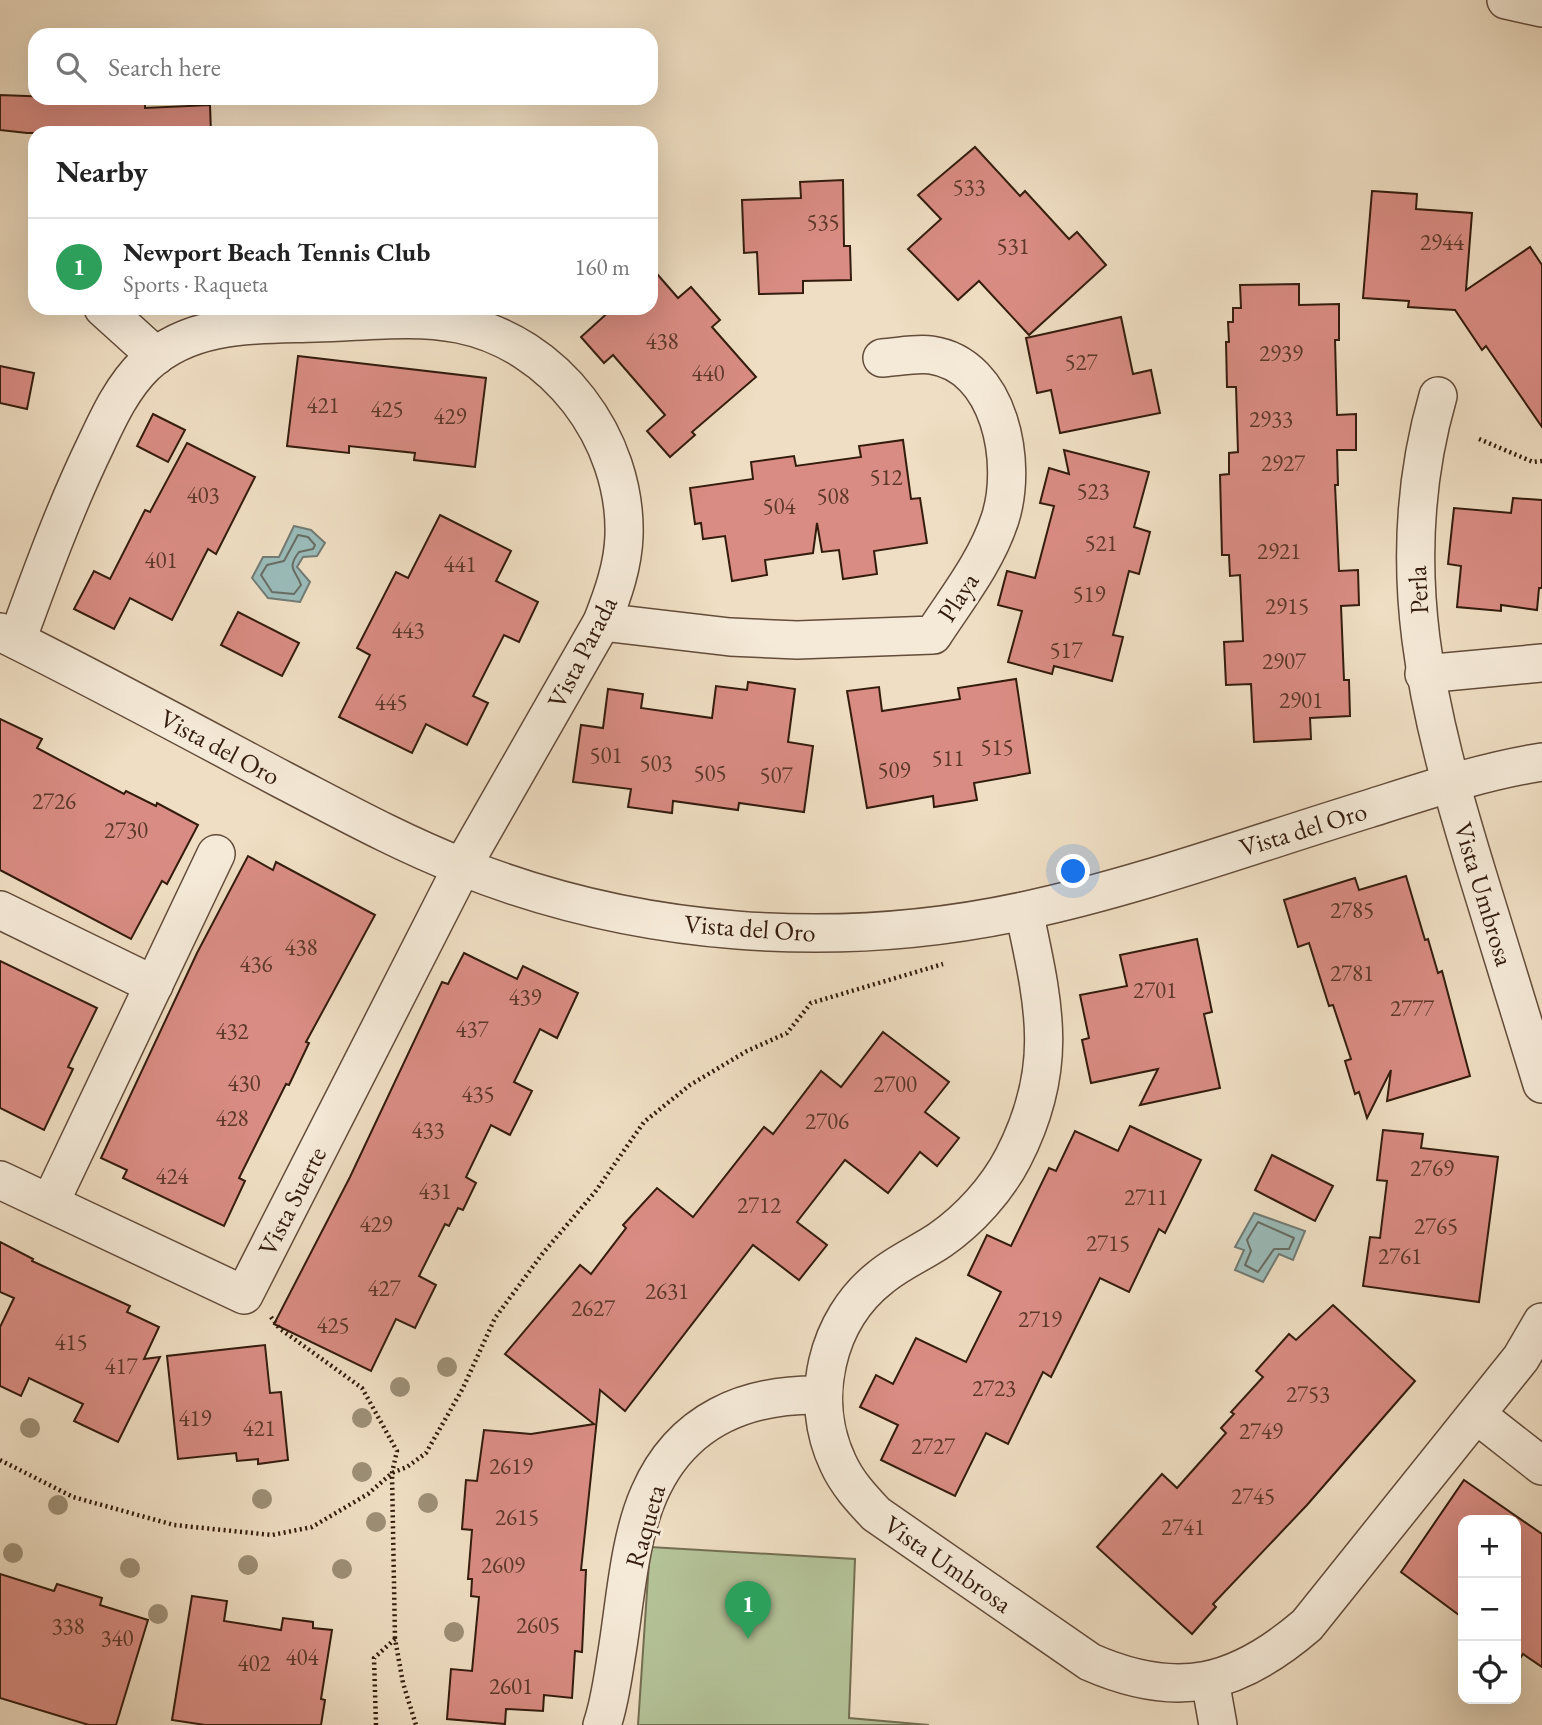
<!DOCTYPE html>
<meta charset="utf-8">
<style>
:root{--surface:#fff;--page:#f6f6f6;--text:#222;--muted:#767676;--line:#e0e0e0;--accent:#8f2418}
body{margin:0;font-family:"EB Garamond",serif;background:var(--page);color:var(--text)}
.controls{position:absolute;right:21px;bottom:21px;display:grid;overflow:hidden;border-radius:14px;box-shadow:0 7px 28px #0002}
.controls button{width:63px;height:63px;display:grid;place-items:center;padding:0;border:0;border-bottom:2px solid var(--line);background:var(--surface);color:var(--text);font:35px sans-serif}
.you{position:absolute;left:1074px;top:872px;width:24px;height:24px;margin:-18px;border:5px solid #fff;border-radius:50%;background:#1a73e8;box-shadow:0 0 0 10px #1a73e833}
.badge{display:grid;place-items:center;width:46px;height:46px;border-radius:50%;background:var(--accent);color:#fff;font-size:23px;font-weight:700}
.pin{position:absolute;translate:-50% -58px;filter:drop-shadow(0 2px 4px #0008)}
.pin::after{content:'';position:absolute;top:37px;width:24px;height:21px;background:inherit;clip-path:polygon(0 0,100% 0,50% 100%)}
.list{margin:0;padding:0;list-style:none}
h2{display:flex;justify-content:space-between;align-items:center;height:91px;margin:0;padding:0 28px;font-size:30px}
h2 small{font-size:23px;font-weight:400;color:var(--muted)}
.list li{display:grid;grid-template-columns:46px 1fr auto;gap:21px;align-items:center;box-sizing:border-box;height:98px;padding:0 28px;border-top:2px solid var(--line)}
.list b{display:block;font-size:26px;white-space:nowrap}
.list p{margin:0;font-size:23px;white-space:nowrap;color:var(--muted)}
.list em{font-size:23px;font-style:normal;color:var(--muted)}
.icon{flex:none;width:38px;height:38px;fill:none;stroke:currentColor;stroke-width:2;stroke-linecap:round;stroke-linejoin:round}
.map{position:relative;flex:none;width:1542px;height:1725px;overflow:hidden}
.search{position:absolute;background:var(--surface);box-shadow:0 7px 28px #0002;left:28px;top:28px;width:630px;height:77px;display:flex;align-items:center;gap:18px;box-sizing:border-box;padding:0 24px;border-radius:21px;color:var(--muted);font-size:26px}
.panel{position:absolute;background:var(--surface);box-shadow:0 7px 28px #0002;left:28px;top:126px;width:630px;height:189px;border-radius:21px}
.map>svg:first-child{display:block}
.green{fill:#b4c298;stroke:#746f52;stroke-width:2}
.water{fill:#9abbb9;stroke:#717b74;stroke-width:2}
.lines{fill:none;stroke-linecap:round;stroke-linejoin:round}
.shore{stroke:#676c63;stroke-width:2}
.building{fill:#d98c83;stroke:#341c0d;stroke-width:2}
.minor-casing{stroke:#634c3a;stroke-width:40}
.path{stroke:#341c0d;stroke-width:4.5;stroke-dasharray:2 3.5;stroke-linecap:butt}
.minor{stroke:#f5ead8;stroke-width:37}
.tree{fill:#9d8f76}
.labels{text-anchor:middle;stroke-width:6;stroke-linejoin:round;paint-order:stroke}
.number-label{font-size:23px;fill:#5d382a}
.street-label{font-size:26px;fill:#341c0d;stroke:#f5ead8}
</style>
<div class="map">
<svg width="1542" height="1725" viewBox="0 0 1542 1725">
<rect width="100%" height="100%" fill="#efdec3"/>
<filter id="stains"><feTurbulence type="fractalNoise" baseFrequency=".00286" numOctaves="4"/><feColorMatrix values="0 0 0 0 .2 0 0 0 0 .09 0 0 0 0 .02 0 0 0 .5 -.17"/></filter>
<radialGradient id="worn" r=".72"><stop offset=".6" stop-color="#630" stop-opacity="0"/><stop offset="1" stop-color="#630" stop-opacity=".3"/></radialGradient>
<!-- green -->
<polygon class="green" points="650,1547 855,1559 849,1718 929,1725 638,1725"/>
<!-- water -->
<g class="water">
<polygon points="294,526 311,530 325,543 317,556 303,557 297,567 310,582 300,602 268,598 252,578 263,557 279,557"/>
<polygon points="1254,1213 1305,1231 1293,1260 1279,1254 1263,1282 1235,1270 1244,1250 1235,1247"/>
</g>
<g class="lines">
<!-- shore -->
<g class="shore">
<path d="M298,535l10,2 7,8 -2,4 -14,3c-13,17 -3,18 2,33l-7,9 -22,-2 -11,-17 6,-10 17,-4z"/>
<polygon points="1258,1222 1294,1238 1289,1249 1274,1249 1258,1272 1245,1265 1251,1251 1247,1240"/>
</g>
</g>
<!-- building -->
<g class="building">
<polygon points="0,95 79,98 79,103 145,100 145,108 210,105 211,133 27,133 0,130"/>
<polygon points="975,147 1020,196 1025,191 1069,239 1077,232 1106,265 1029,335 979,281 958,300 908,249 941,219 918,195"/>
<polygon points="843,180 844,246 850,246 851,280 803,281 803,293 759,294 757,252 744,253 742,200 801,198 800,182"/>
<polygon points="1372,191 1417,194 1416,209 1472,213 1466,290 1530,247 1542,265 1542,427 1486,346 1482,350 1455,310 1408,307 1409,301 1363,298"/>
<polygon points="651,267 678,298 691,287 720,320 712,327 756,377 692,432 695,435 670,457 647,431 665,415 613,355 604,363 581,337 613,308 651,308"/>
<polygon points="1299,284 1299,305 1339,304 1339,340 1335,340 1337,415 1356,414 1356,450 1337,450 1338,485 1335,485 1339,571 1358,570 1359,605 1341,606 1344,680 1349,680 1350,716 1310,718 1311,739 1254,742 1251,684 1226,685 1224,642 1243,641 1240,575 1230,576 1229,555 1222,555 1220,475 1229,474 1229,453 1238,452 1236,387 1227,387 1226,342 1229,342 1228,322 1233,322 1233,308 1241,308 1240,285"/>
<polygon points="1121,317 1133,374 1151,370 1160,413 1060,433 1051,390 1037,393 1026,338"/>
<polygon points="298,356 486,378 475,467 414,460 415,453 349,446 349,453 287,446"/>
<polygon points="0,366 34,373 27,409 0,403"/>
<polygon points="153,414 185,430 168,462 137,446"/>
<polygon points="903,440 911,499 920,498 927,543 874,551 877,574 843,579 839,550 822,552 817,523 813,553 765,560 767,575 732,581 725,536 703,539 701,523 695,524 690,488 753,479 751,462 794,456 796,466 861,457 859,446"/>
<polygon points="187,443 255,477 216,554 208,549 172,620 130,598 114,629 74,609 94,571 110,579 145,510 150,512"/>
<polygon points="1064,450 1149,472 1134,527 1150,532 1139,574 1129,571 1113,635 1123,637 1112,681 1054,666 1052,674 1008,662 1022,611 998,605 1007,571 1035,578 1054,506 1040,503 1049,468 1069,474"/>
<polygon points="1513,498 1542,500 1542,588 1539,588 1537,610 1501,605 1501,611 1457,607 1461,566 1448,564 1454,508 1511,513"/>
<polygon points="440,515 511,551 496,581 538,602 519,642 504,635 473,696 488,703 467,745 426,724 412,753 339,717 370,655 357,648 396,572 408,578"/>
<polygon points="238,612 299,643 282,676 221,645"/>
<polygon points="1016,679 1030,773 974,783 977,800 934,807 933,796 867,808 847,691 879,687 882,711 960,699 958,688"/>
<polygon points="748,682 795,689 788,742 813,746 804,812 739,803 738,810 673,801 672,813 628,807 631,789 573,782 581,725 603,728 608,689 643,694 641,708 712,718 716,686 747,690"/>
<polygon points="0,719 42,739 37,748 124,794 126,791 156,806 157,803 198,825 167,884 162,881 131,939 0,870"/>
<polygon points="248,856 273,870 276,862 375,915 306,1042 309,1043 289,1085 286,1084 239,1178 245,1181 224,1226 123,1178 127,1170 101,1158 197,953"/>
<polygon points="1406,876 1425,940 1428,939 1438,973 1442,971 1470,1076 1387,1101 1391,1070 1367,1118 1359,1092 1355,1094 1345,1061 1351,1059 1333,1005 1329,1006 1309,943 1298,947 1284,900 1355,878 1359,890"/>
<polygon points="1197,939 1212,1012 1204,1014 1220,1088 1140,1105 1158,1069 1091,1083 1082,1040 1089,1038 1080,995 1127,986 1120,955"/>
<polygon points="464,953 517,979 523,966 578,993 557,1038 540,1029 514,1082 532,1091 510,1135 491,1125 466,1177 476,1183 463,1210 458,1208 449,1226 445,1224 419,1276 436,1285 415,1328 396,1319 371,1371 274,1324 350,1177 442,982 448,984"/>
<polygon points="0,961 97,1008 68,1067 73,1069 44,1130 0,1108"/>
<polygon points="883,1032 949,1082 925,1112 959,1138 937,1166 920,1152 888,1193 845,1160 797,1222 827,1245 799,1280 753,1245 625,1411 600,1390 581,1570 586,1570 582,1652 575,1651 572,1698 544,1695 543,1711 506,1709 505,1724 447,1719 451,1669 472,1671 479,1597 471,1596 472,1579 468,1579 472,1530 462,1529 466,1480 477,1481 484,1430 531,1434 594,1424 505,1354 580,1265 591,1274 626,1228 623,1225 657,1188 693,1217 764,1127 773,1134 821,1071 841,1087"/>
<polygon points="1130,1126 1201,1160 1165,1233 1159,1229 1129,1292 1100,1278 1051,1377 1043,1372 1008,1444 986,1433 955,1496 881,1460 898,1425 860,1407 876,1375 893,1384 916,1338 966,1362 1001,1292 968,1275 987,1235 1011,1246 1049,1168 1056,1171 1075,1131 1118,1151"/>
<polygon points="1383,1130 1423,1134 1421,1148 1498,1157 1479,1302 1363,1286 1370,1237 1380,1238 1387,1181 1377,1180"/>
<polygon points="1272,1155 1333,1186 1315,1221 1255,1190"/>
<polygon points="0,1242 33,1259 32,1261 130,1306 127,1312 159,1327 144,1359 160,1357 118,1442 74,1421 83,1404 29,1378 21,1396 0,1386 0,1327 14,1298 0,1292"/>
<polygon points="1333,1305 1415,1381 1307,1505 1213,1604 1216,1607 1192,1634 1097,1547 1162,1474 1177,1488 1226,1433 1221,1428 1234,1414 1231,1412 1263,1377 1256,1371 1289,1334 1296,1340"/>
<polygon points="265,1345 270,1393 281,1392 288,1460 258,1464 258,1459 237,1461 236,1453 178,1459 167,1356"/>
<polygon points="1464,1480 1542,1534 1542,1667 1523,1654 1521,1657 1516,1653 1516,1520 1463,1520 1463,1618 1401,1572"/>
<polygon points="0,1574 54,1591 57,1584 102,1598 100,1605 148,1620 116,1725 89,1725 0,1698"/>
<polygon points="192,1596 227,1601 224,1621 281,1630 283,1618 313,1622 313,1628 332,1630 321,1699 325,1700 321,1725 205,1725 172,1720"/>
</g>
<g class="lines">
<!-- minor casing -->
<g class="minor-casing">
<g id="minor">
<polyline points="1506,0 1542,8"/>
<polyline points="103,308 156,356"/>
<path d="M1438,396c-49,170 -10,317 40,480 21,69 43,139 64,208"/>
<path d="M602,622l128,15 67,3 136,-5c24,-37 53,-73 67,-116 18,-55 1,-154 -69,-164 -15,-2 -33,2 -49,3"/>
<path d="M0,632c95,47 189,98 283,148 58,30 116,62 177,86 177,71 376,85 563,45 117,-25 231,-67 345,-102 57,-18 115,-38 174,-47"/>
<polyline points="1424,674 1542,663"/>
<polyline points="0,910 154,985"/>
<path d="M1024,911c20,94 36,156 -11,247 -16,31 -44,62 -73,82 -19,13 -41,22 -59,37 -55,43 -73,123 -43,186 9,20 23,35 38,51l214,148c87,38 146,24 217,-37l214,-267 21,-36"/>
<path d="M0,1180l244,115 218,-428 140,-245c11,-28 21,-56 22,-86 3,-98 -69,-193 -165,-212 -46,-9 -96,-2 -143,-1 -59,2 -123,-2 -170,41 -23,22 -37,52 -50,80 -31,64 -55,130 -79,196"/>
<polyline points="50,1203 216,854"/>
<polyline points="1477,1415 1542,1466"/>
<polyline points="1210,1680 1218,1725"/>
<path d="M602,1725c8,-23 11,-49 15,-73 8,-49 12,-113 32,-158 32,-74 97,-101 174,-99"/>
</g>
</g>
<!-- path -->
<g class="path">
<polyline points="1479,439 1533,462 1542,461"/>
<polyline points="271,1317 279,1328 362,1388 397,1451 392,1473 395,1639"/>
<polyline points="0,1460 73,1497 174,1525 272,1535 312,1527 368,1494 392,1473 407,1467 426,1453 463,1388 495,1318 543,1253 595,1192 644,1122 690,1085 747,1051 787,1033 811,1003 943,964"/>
<polyline points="376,1725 374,1658 395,1639 403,1683 416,1725"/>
</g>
<!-- minor -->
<use href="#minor" class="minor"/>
</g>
<!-- trees -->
<g class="tree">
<circle cx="447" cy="1367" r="10"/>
<circle cx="400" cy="1387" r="10"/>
<circle cx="362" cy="1418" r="10"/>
<circle cx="30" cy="1428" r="10"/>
<circle cx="362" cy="1472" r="10"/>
<circle cx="262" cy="1499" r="10"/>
<circle cx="428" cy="1503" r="10"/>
<circle cx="58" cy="1505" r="10"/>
<circle cx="376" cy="1522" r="10"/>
<circle cx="13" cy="1553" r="10"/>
<circle cx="248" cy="1565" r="10"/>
<circle cx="130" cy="1568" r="10"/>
<circle cx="342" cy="1569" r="10"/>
<circle cx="158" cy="1614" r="10"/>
<circle cx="454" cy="1632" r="10"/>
</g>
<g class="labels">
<!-- number labels -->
<g class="number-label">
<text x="969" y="195">533</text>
<text x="823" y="230">535</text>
<text x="1442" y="250">2944</text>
<text x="1013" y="254">531</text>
<text x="662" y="349">438</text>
<text x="1281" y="361">2939</text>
<text x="1081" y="370">527</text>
<text x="708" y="381">440</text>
<text x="323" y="413">421</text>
<text x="387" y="417">425</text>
<text x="450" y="424">429</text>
<text x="1271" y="427">2933</text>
<text x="1283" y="471">2927</text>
<text x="886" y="485">512</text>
<text x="1093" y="499">523</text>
<text x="203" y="503">403</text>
<text x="833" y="504">508</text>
<text x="779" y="514">504</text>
<text x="1101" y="551">521</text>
<text x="1279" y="559">2921</text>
<text x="161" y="568">401</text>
<text x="460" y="572">441</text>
<text x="1089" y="602">519</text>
<text x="1287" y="614">2915</text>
<text x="408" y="638">443</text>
<text x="1066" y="658">517</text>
<text x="1284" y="669">2907</text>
<text x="1301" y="708">2901</text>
<text x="391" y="710">445</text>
<text x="997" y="755">515</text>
<text x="606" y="763">501</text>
<text x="948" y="766">511</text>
<text x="656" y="771">503</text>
<text x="894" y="778">509</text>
<text x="710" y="781">505</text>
<text x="776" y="783">507</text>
<text x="54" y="809">2726</text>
<text x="126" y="838">2730</text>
<text x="1352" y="918">2785</text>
<text x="301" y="955">438</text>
<text x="256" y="972">436</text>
<text x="1352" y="981">2781</text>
<text x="1155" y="998">2701</text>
<text x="525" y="1005">439</text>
<text x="1412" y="1016">2777</text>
<text x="472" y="1037">437</text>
<text x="232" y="1039">432</text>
<text x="244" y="1091">430</text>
<text x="895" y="1092">2700</text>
<text x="478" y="1102">435</text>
<text x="232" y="1126">428</text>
<text x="827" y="1129">2706</text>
<text x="428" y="1138">433</text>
<text x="1432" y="1176">2769</text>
<text x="172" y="1184">424</text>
<text x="435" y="1199">431</text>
<text x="1146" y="1205">2711</text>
<text x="759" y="1213">2712</text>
<text x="376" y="1232">429</text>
<text x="1436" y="1234">2765</text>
<text x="1108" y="1251">2715</text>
<text x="1400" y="1264">2761</text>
<text x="384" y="1296">427</text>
<text x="667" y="1299">2631</text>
<text x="593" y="1316">2627</text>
<text x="1040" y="1327">2719</text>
<text x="333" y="1333">425</text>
<text x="71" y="1350">415</text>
<text x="121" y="1374">417</text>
<text x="994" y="1396">2723</text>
<text x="1308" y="1402">2753</text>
<text x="195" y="1426">419</text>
<text x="259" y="1436">421</text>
<text x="1261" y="1439">2749</text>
<text x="933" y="1454">2727</text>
<text x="511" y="1474">2619</text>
<text x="1253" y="1504">2745</text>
<text x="517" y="1525">2615</text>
<text x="1183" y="1535">2741</text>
<text x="503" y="1573">2609</text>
<text x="538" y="1633">2605</text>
<text x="68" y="1634">338</text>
<text x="117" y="1646">340</text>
<text x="302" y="1665">404</text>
<text x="254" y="1671">402</text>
<text x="511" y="1694">2601</text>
</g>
<!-- street labels -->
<g class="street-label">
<text transform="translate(1418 590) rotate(-93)" y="9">Perla</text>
<text transform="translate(958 597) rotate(-57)" y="9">Playa</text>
<text transform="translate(582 652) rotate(-63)" y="9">Vista Parada</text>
<text transform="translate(220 747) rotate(28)" y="9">Vista del Oro</text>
<text transform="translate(1303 829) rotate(-17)" y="9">Vista del Oro</text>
<text transform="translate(1484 894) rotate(73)" y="9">Vista Umbrosa</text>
<text transform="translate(750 928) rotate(4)" y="9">Vista del Oro</text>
<text transform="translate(292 1201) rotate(-63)" y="9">Vista Suerte</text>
<text transform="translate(645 1526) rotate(-74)" y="9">Raqueta</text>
<text transform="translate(948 1564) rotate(35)" y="9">Vista Umbrosa</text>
</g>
</g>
<rect width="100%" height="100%" filter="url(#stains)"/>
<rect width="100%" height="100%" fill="url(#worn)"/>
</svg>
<div class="controls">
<button>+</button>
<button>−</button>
<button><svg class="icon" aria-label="locate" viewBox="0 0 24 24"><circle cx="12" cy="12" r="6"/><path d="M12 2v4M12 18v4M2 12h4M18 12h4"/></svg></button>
</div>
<div class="you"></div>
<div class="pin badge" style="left:748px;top:1639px;background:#2e9e5b">1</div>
<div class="search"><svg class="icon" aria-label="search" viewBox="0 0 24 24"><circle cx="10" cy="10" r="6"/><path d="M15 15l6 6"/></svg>Search here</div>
<section class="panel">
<h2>Nearby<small></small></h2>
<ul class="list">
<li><span class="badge" style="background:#2e9e5b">1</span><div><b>Newport Beach Tennis Club</b><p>Sports · Raqueta</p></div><em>160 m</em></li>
</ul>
</section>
</div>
